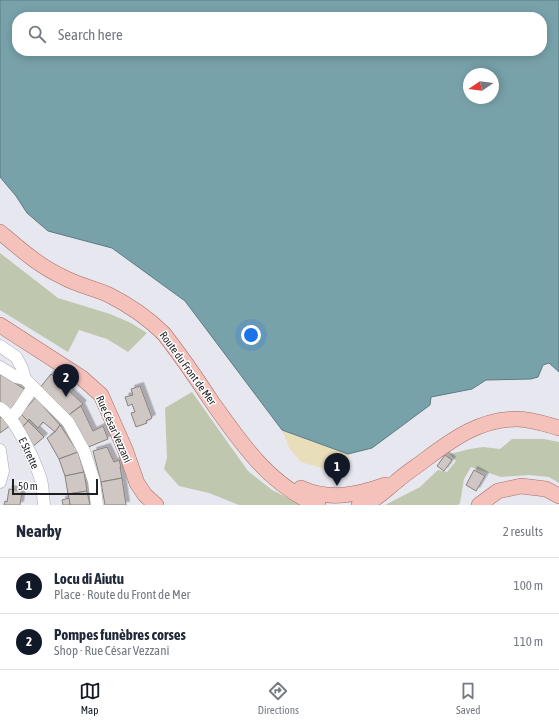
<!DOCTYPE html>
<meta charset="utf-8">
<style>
:root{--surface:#fff;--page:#f2f2f3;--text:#1f2937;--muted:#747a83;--line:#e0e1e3;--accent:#111827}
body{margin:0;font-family:"Asap Condensed",sans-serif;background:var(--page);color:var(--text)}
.compass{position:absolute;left:463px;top:68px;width:36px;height:36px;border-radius:50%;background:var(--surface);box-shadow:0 2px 10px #0003;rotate:257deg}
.scale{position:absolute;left:12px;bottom:10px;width:86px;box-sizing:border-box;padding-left:4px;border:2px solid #1e1f22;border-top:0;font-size:11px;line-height:14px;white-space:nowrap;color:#1e1f22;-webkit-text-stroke:3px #fff;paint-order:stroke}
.you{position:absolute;left:251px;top:335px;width:14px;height:14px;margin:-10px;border:3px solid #fff;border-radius:50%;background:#1a73e8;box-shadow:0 0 0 6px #1a73e833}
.badge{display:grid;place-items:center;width:26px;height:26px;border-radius:50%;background:var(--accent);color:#fff;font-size:13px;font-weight:700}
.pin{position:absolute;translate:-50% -33px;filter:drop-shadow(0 1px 2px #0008)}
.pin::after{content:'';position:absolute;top:21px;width:14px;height:12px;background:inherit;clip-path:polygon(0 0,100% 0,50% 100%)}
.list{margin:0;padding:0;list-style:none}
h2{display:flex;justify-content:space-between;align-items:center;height:52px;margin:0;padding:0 16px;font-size:17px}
h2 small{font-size:13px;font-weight:400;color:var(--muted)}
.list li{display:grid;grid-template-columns:26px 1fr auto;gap:12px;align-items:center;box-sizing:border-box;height:56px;padding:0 16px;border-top:1px solid var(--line)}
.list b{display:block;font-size:15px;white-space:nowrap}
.list p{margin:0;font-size:13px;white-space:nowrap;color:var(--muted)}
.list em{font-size:13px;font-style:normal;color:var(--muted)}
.icon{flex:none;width:22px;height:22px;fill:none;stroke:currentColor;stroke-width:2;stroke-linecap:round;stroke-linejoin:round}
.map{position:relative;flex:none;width:559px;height:505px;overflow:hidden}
.search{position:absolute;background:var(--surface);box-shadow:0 2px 10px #0003;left:12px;right:12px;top:12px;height:44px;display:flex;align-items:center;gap:10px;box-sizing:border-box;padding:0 14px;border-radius:16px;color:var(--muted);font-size:15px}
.sheet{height:164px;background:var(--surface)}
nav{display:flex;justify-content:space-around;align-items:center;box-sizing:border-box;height:56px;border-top:1px solid var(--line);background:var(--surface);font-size:11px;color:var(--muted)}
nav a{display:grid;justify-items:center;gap:2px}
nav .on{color:var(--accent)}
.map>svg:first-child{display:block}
.green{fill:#bfc8ae}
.sand{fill:#e8deb9}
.water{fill:#78a2aa;stroke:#5d7b81;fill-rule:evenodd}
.building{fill:#cfc7c3;stroke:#88817d;filter:url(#shadow)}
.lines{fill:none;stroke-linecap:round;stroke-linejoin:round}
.minor-casing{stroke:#a9aab2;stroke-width:13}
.major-casing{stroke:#a66e68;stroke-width:16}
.minor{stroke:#fff;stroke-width:12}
.major{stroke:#f5c1bb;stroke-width:15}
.labels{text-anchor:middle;stroke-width:3;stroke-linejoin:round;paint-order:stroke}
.street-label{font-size:11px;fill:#1e1f22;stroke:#fff}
</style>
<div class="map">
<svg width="559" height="505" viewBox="0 0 559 505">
<defs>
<filter id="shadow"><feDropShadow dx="3.5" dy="-3.5" stdDeviation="0" flood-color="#0004"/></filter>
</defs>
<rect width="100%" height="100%" fill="#e6e7ef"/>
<!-- green -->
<g class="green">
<polygon points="0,253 58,298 110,314 131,323 147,333 128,352 107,339 79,330 68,352 0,310"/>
<polygon points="192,392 248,471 272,490 302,505 239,505 209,493 179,486 164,469 167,458 165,408"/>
<polygon points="512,439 544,439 559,442 559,483 549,477 529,475 501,477 471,467 464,479 460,503 458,505 385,505 420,487 438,470 447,472 456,461 450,454 470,449 483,447 500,449"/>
</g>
<!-- sand -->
<polygon class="sand" points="282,430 348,454 350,463 346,470 339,473 301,462 290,449"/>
<!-- water -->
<path class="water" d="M0,0h559v372l-10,-9 -6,2 -5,12 -7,2 -45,1 -14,9 -41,8 -1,8 -58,43 -24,6 -66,-24 -97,-129 -73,-53 -64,-17 -21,-18 -11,-17 -16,-19zM17,17h525v34h-525zM469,74h24v24h-24z"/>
<!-- building -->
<g class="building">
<polygon points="0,373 27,391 13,414 0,405"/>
<polygon points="51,374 83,404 66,417 39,389"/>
<polygon points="140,386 152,418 146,421 147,423 136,427 131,413 135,412 132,404 128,406 125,397 133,395 131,389"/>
<polygon points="36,397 45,404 43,406 60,425 55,432 43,422 38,428 29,419 28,421 21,414"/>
<polygon points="81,406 93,431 103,426 108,439 86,448 66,417"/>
<polygon points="21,414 28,421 20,430 15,422"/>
<polygon points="4,415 11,425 0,433 0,418"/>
<polygon points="28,421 44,437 31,448 20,430"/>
<polygon points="60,425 78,452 59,459 47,438 55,432"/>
<polygon points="107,447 114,462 119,460 121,467 120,467 122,478 101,482 93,451"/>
<polygon points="78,452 84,472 65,476 59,459"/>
<polygon points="445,455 452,460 444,471 437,466"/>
<polygon points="474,470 485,476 476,491 466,485"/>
<polygon points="84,472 87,491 68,494 65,476"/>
<polygon points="122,478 126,505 105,505 101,482"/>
<polygon points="9,489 22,491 20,505 4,505 5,501 7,502"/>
<polygon points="87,491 90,505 70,505 68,494"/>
<polygon points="69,498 70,505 63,505 62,500"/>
</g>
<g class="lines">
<!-- minor casing -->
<g class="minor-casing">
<g id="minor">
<polyline points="0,346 16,357 22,368 25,379 68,422 84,451 94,481 97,505"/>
<polyline points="0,367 16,377 25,379"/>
<path d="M0,408c15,9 36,55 41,72 2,8 2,17 3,25"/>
<polyline points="10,418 17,411 33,387"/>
<polyline points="0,450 3,471 0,482"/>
</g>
</g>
<!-- major casing -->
<g class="major-casing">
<g id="major">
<path d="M0,232c20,17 39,34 63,45 14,8 31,11 46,18 20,10 39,23 55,39 17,22 33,45 48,68 29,41 58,84 106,103"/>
<polyline points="0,325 82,378 101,395 125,449 137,483 145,495 156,505"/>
<path d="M301,488c28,13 56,7 84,-3"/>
<path d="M359,505c17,-4 25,-14 38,-24 9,-8 20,-15 29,-22 28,-21 55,-40 91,-40 14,0 28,5 42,9"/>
<polyline points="479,505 498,491 521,486 546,489 559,496"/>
</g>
</g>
<!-- minor -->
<use href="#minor" class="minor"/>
<!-- major -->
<use href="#major" class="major"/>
</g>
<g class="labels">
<!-- street labels -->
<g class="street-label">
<text transform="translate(188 368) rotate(54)" y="4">Route du Front de Mer</text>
<text transform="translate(114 429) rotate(66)" y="4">Rue César Vezzani</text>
<text transform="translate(29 453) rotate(65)" y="4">E Strette</text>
</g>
</g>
</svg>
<svg class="compass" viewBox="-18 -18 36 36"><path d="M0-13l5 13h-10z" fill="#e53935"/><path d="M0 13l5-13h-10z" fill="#747a83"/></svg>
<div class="scale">50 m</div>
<div class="you"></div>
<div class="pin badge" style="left:337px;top:486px">1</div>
<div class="pin badge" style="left:66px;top:397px">2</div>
<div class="search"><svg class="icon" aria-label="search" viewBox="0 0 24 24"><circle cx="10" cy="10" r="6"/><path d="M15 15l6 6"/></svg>Search here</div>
</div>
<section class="sheet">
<h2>Nearby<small>2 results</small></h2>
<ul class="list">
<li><span class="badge">1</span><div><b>Locu di Aiutu</b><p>Place · Route du Front de Mer</p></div><em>100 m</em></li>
<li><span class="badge">2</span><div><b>Pompes funèbres corses</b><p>Shop · Rue César Vezzani</p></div><em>110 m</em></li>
</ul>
</section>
<nav>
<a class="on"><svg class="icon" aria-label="map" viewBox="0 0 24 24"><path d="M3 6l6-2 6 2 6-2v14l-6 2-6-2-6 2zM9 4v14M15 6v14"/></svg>Map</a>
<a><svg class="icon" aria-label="directions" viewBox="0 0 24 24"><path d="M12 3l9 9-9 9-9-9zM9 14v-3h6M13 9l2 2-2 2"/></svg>Directions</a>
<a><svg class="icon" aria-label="saved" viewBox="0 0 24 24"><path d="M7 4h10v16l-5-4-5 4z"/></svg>Saved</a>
</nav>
